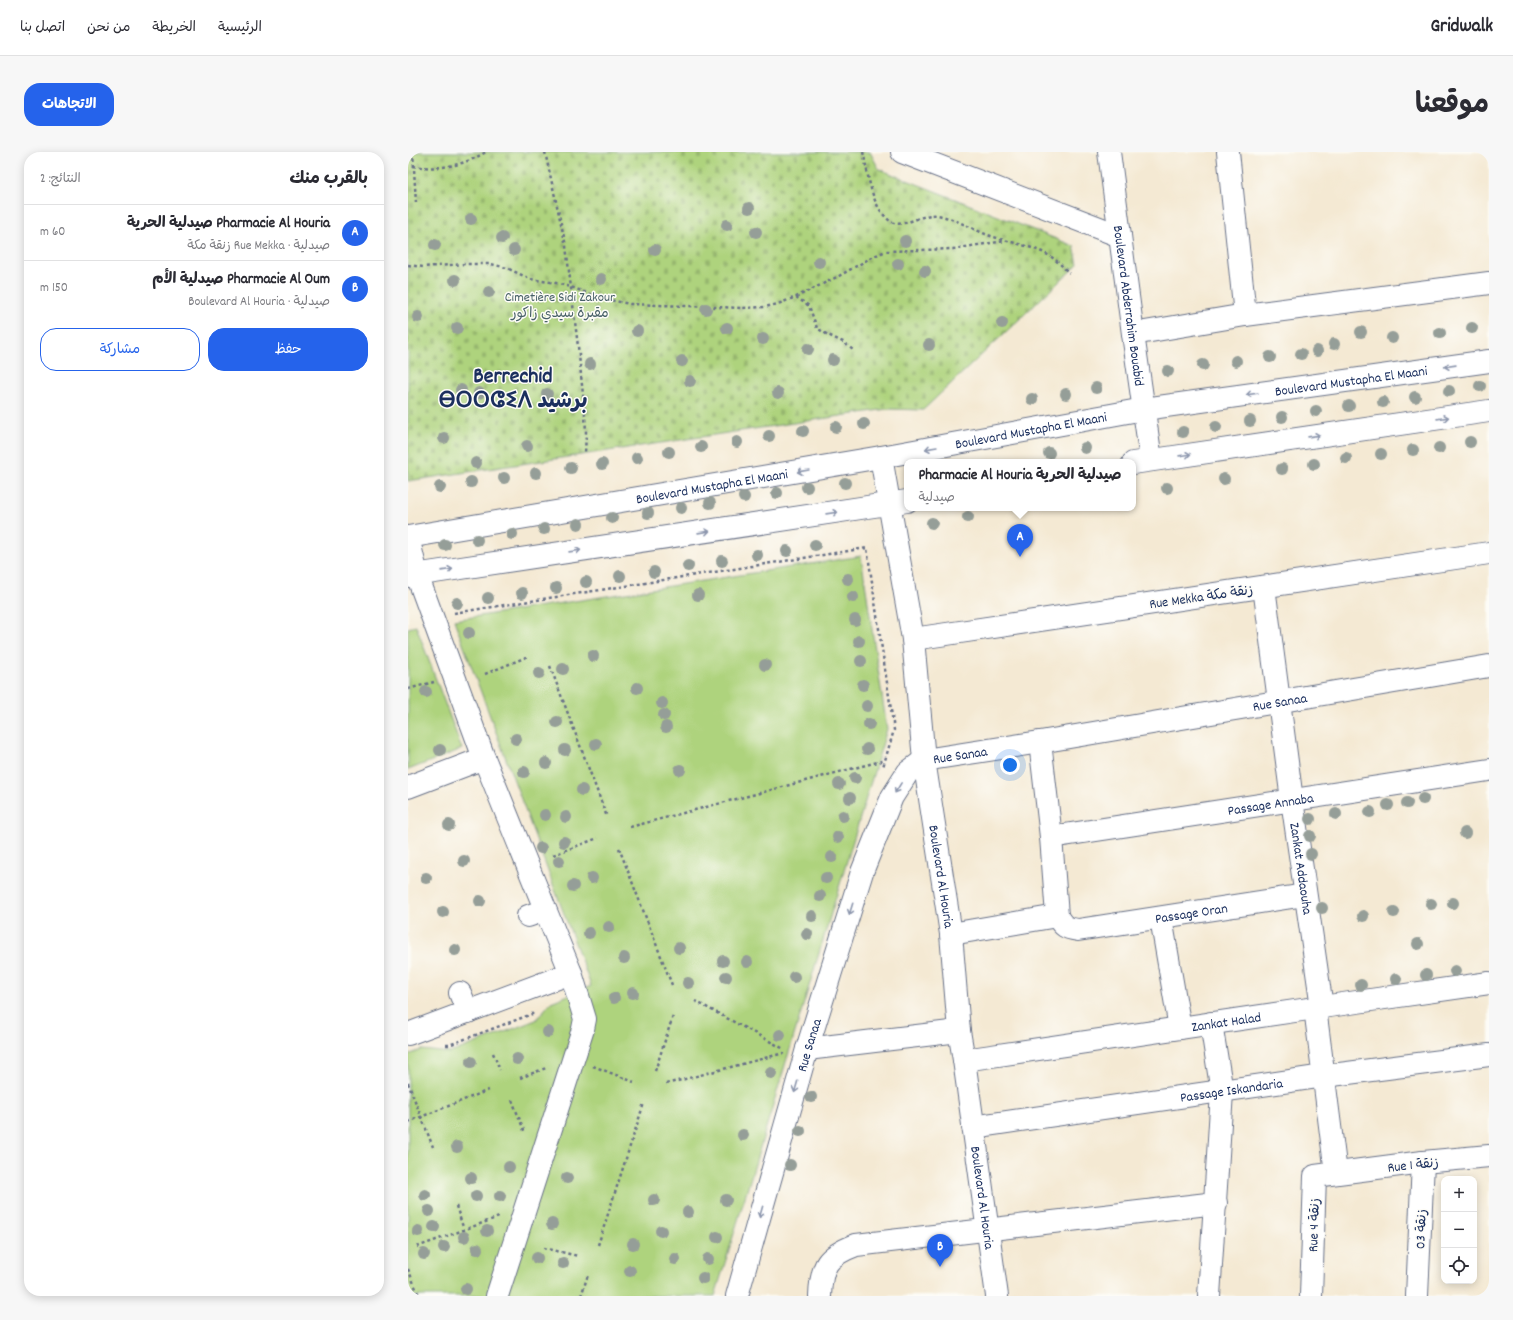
<!DOCTYPE html>
<html lang="ar">
<meta charset="utf-8">
<style>
:root{--surface:#fff;--page:#f7f7f7;--text:#2b2b33;--muted:#7c7c81;--line:#e1e1e2;--accent:#2563eb}
body{margin:0;font-family:Dekko,"Playpen Sans Arabic","Noto Sans Tifinagh",sans-serif;background:var(--page);color:var(--text);direction:rtl}
.controls{position:absolute;right:12px;bottom:12px;display:grid;overflow:hidden;border-radius:8px;box-shadow:0 2px 10px #0003}
.controls button{width:36px;height:36px;display:grid;place-items:center;padding:0;border:0;border-bottom:1px solid var(--line);background:var(--surface);color:var(--text);font:20px sans-serif}
.you{position:absolute;left:602px;top:613px;width:14px;height:14px;margin:-10px;border:3px solid #fff;border-radius:50%;background:#1a73e8;box-shadow:0 0 0 6px #1a73e833}
.badge{display:grid;place-items:center;width:26px;height:26px;border-radius:50%;background:var(--accent);color:#fff;font-size:13px;font-weight:700}
.pin{position:absolute;translate:-50% -33px;filter:drop-shadow(0 1px 2px #0008)}
.pin::after{content:'';position:absolute;top:21px;width:14px;height:12px;background:inherit;clip-path:polygon(0 0,100% 0,50% 100%)}
.popup{position:absolute;left:496px;top:307px;width:232px;height:52px;box-sizing:border-box;display:grid;place-content:center;border-radius:8px;background:var(--surface);filter:drop-shadow(0 1px 3px #0005);font-size:13px;white-space:nowrap;color:var(--muted)}
.popup b{font-size:15px;color:var(--text)}
.popup::after{content:'';position:absolute;left:50%;top:100%;margin-left:-8px;border:8px solid transparent;border-top-color:var(--surface)}
.list{margin:0;padding:0;list-style:none}
h2{display:flex;justify-content:space-between;align-items:center;height:52px;margin:0;padding:0 16px;font-size:17px}
h2 small{font-size:13px;font-weight:400;color:var(--muted)}
.list li{display:grid;grid-template-columns:26px 1fr auto;gap:12px;align-items:center;box-sizing:border-box;height:56px;padding:0 16px;border-top:1px solid var(--line)}
.list b{display:block;font-size:15px;white-space:nowrap}
.list p{margin:0;font-size:13px;white-space:nowrap;color:var(--muted)}
.list em{font-size:13px;font-style:normal;color:var(--muted)}
.actions{display:flex;gap:8px;padding:12px 16px}
.actions a{flex:1;padding:9px 0;border:1px solid var(--accent);border-radius:16px;text-align:center;font-size:14px;color:var(--accent)}
.actions .main{background:var(--accent);color:#fff}
.icon{flex:none;width:22px;height:22px;fill:none;stroke:currentColor;stroke-width:2;stroke-linecap:round;stroke-linejoin:round}
.map{position:relative;flex:none;width:1081px;height:1144px;overflow:hidden;direction:ltr;border-radius:16px}
header{display:flex;align-items:center;gap:24px;box-sizing:border-box;height:56px;padding:0 20px;background:var(--surface);border-bottom:1px solid var(--line)}
header strong{font-size:19px}
nav{display:flex;gap:22px;margin-inline-start:auto;font-size:14px}
.intro{display:flex;align-items:center;justify-content:space-between;box-sizing:border-box;height:96px;padding:0 24px}
h1{margin:0;font-size:28px}
.button{padding:10px 18px;border-radius:16px;background:var(--accent);color:#fff;font-size:14px;font-weight:700}
main{display:flex;gap:24px;padding:0 24px}
aside{flex:1;background:var(--surface);border-radius:16px;box-shadow:0 2px 10px #0003}
.map>svg:first-child{display:block}
.cemetery{fill:url(#cemetery-stones);stroke:#64816e}
.park{fill:#aed37d;stroke:#64816e}
.lines{fill:none;stroke-linecap:round;stroke-linejoin:round}
.minor-casing{stroke:#677087;stroke-width:24}
.path{stroke:#677087;stroke-width:2.5;stroke-dasharray:3 3;stroke-linecap:butt}
.minor{stroke:#fff;stroke-width:22}
.tree{fill:#959e98}
.oneway{stroke:#8d97ae}
.labels{text-anchor:middle;stroke-width:3;stroke-linejoin:round;paint-order:stroke}
.park-label{font-size:14px;fill:#476067;stroke:#fdfcf7}
.street-label{font-size:14px;fill:#1b2f5e;stroke:#fdfcf7}
.town-label{font-size:22px;font-weight:bold;fill:#1b2f5e;stroke:#fdfcf7}
</style>
<header>
<strong>Gridwalk</strong>
<nav><a>الرئيسية</a><a>الخريطة</a><a>من نحن</a><a>اتصل بنا</a></nav>
</header>
<div class="intro"><h1>موقعنا</h1><a class="button">الاتجاهات</a></div>
<main>
<div class="map">
<svg width="1081" height="1144" viewBox="0 0 1081 1144">
<defs>
<pattern id="cemetery-stones" width="16" height="16" patternUnits="userSpaceOnUse"><rect width="16" height="16" fill="#aed37d"/><path d="M2 7V4a2 2 0 0 1 4 0v3zM10 15v-3a2 2 0 0 1 4 0v3z" fill="#95b56e"/></pattern>
</defs>
<rect width="100%" height="100%" fill="#fdfcf7"/>
<filter id="ink" filterUnits="userSpaceOnUse"><feTurbulence type="fractalNoise" baseFrequency=".025" numOctaves="2"/><feDisplacementMap in="SourceGraphic" scale="8" xChannelSelector="R" yChannelSelector="G"/><feConvolveMatrix kernelMatrix="1 2 1 2 8 2 1 2 1" color-interpolation-filters="sRGB"/></filter>
<filter id="wash" filterUnits="userSpaceOnUse"><feTurbulence type="fractalNoise" baseFrequency=".012" numOctaves="4" result="noise"/><feDisplacementMap in="SourceGraphic" scale="16" xChannelSelector="R" yChannelSelector="G"/><feGaussianBlur stdDeviation="0.9" result="paint"/><feColorMatrix in="noise" values="0 0 0 0 0 0 0 0 0 0 0 0 0 0 0 0 0 1.4 0 .05"/><feComposite in="paint" operator="in"/></filter>
<g filter="url(#wash)">
<rect width="100%" height="100%" fill="#f4e9d3"/>
<!-- cemetery -->
<polygon class="cemetery" points="0,0 462,0 471,17 666,94 670,112 515,258 479,257 0,329"/>
<!-- park -->
<g class="park">
<polygon points="453,404 479,577 307,1144 0,1144 0,903 14,898 42,901 128,868 143,850 183,834 46,468"/>
<polygon points="8,474 54,597 0,618 0,476"/>
</g>
</g>
<g filter="url(#ink)">
<g class="lines">
<!-- minor casing -->
<g class="minor-casing">
<g id="minor">
<polyline points="494,0 712,84"/>
<path id="s1" d="M701,0l24,182 18,126"/>
<polyline points="820,0 837,163"/>
<polyline points="725,182 837,163 1081,131"/>
<path id="s2" d="M473,305l32,182 11,121 27,174 8,97 5,29 33,236"/>
<polyline points="725,311 1081,259"/>
<path id="s3" d="M0,385l473,-80 263,-48 345,-48"/>
<polyline points="0,385 9,423 76,606 163,821 177,867 175,877 89,1144"/>
<polyline points="0,424 499,349"/>
<path id="s4" d="M856,435l28,213 30,207"/>
<polyline points="505,487 1081,401"/>
<path id="s5" d="M632,590l11,95 6,79c6,11 9,12 21,14l227,-35"/>
<polyline points="0,635 76,606"/>
<path id="s6" d="M643,685l438,-67"/>
<polyline points="120,764 137,758"/>
<polyline points="753,766 772,876"/>
<polyline points="543,782 649,764"/>
<polyline points="52,841 60,860"/>
<polyline points="907,856 928,1021"/>
<polyline points="0,882 163,821"/>
<polyline points="399,897 551,879"/>
<path id="s7" d="M556,908l358,-53 167,-24"/>
<path id="s8" d="M565,975l351,-51 165,-21"/>
<path id="s9" d="M329,1144l70,-247 55,-177 30,-75 16,-25 16,-12 116,-18 449,-76"/>
<path d="M412,1144c1,-31 7,-40 36,-51l360,-42"/>
<polyline points="801,1144 814,940 803,871"/>
<polyline points="903,1144 907,1024 1015,1010 1081,1004"/>
<polyline points="1009,1144 1015,1010"/>
</g>
</g>
<!-- path -->
<g class="path">
<polyline points="5,0 8,51"/>
<polyline points="137,0 158,94 171,203 177,263 178,280 177,302"/>
<path d="M455,0c6,24 7,53 27,69 12,9 31,-8 47,-6 18,3 34,14 51,20 19,7 42,10 60,20 9,5 14,11 21,18"/>
<path d="M5,14c28,4 49,0 73,-14"/>
<polyline points="0,113 15,115 57,112 83,112 99,116 122,127 148,131 163,135 192,146 222,152 335,156 357,155 370,152 388,145 431,124 466,104 478,99 545,97 583,91 598,89"/>
<polyline points="388,145 401,154 409,176 420,183 435,190 445,198"/>
<polyline points="46,461 459,396 486,578 475,615"/>
<polyline points="142,514 199,665"/>
<polyline points="77,522 121,504"/>
<polyline points="0,537 26,530"/>
<polyline points="222,675 477,608"/>
<polyline points="211,696 264,833"/>
<polyline points="145,703 190,686"/>
<polyline points="287,849 376,897"/>
<polyline points="38,893 41,893 124,862 126,860"/>
<polyline points="85,901 92,918"/>
<polyline points="185,914 226,930"/>
<polyline points="247,919 265,864"/>
<polyline points="112,926 138,916"/>
<polyline points="0,931 25,995"/>
<polyline points="258,932 376,901"/>
<polyline points="104,948 117,981"/>
<polyline points="0,970 81,938"/>
<polyline points="48,1054 56,1078"/>
<polyline points="190,1093 236,951"/>
<polyline points="9,1095 91,1065"/>
<polyline points="136,1096 170,1104"/>
<polyline points="0,1117 11,1144"/>
<polyline points="173,1144 180,1123"/>
</g>
<!-- minor -->
<use href="#minor" class="minor"/>
</g>
<!-- trees -->
<g class="tree">
<circle cx="341" cy="56" r="6"/>
<circle cx="63" cy="67" r="6"/>
<circle cx="319" cy="73" r="6"/>
<circle cx="348" cy="80" r="6"/>
<circle cx="94" cy="86" r="6"/>
<circle cx="497" cy="89" r="6"/>
<circle cx="27" cy="93" r="6"/>
<circle cx="106" cy="98" r="6"/>
<circle cx="247" cy="98" r="6"/>
<circle cx="411" cy="110" r="6"/>
<circle cx="490" cy="112" r="6"/>
<circle cx="517" cy="119" r="6"/>
<circle cx="193" cy="127" r="6"/>
<circle cx="47" cy="128" r="6"/>
<circle cx="81" cy="140" r="6"/>
<circle cx="298" cy="157" r="6"/>
<circle cx="10" cy="165" r="6"/>
<circle cx="594" cy="171" r="6"/>
<circle cx="49" cy="176" r="6"/>
<circle cx="319" cy="176" r="6"/>
<circle cx="1064" cy="176" r="6"/>
<circle cx="229" cy="179" r="6"/>
<circle cx="953" cy="180" r="6"/>
<circle cx="1032" cy="181" r="6"/>
<circle cx="984" cy="186" r="6"/>
<circle cx="355" cy="187" r="6"/>
<circle cx="926" cy="192" r="6"/>
<circle cx="521" cy="193" r="6"/>
<circle cx="400" cy="197" r="6"/>
<circle cx="909" cy="199" r="6"/>
<circle cx="893" cy="202" r="6"/>
<circle cx="862" cy="205" r="6"/>
<circle cx="425" cy="208" r="6"/>
<circle cx="274" cy="209" r="6"/>
<circle cx="828" cy="209" r="6"/>
<circle cx="182" cy="212" r="6"/>
<circle cx="795" cy="213" r="6"/>
<circle cx="760" cy="219" r="6"/>
<circle cx="282" cy="229" r="6"/>
<circle cx="1072" cy="234" r="6"/>
<circle cx="688" cy="236" r="6"/>
<circle cx="53" cy="238" r="6"/>
<circle cx="1041" cy="239" r="6"/>
<circle cx="71" cy="241" r="6"/>
<circle cx="370" cy="241" r="6"/>
<circle cx="139" cy="242" r="6"/>
<circle cx="658" cy="242" r="6"/>
<circle cx="1007" cy="245" r="6"/>
<circle cx="624" cy="247" r="6"/>
<circle cx="975" cy="250" r="6"/>
<circle cx="941" cy="254" r="6"/>
<circle cx="908" cy="259" r="6"/>
<circle cx="874" cy="265" r="6"/>
<circle cx="842" cy="269" r="6"/>
<circle cx="456" cy="272" r="6"/>
<circle cx="428" cy="275" r="6"/>
<circle cx="808" cy="275" r="6"/>
<circle cx="395" cy="279" r="6"/>
<circle cx="775" cy="280" r="6"/>
<circle cx="361" cy="284" r="6"/>
<circle cx="36" cy="286" r="6"/>
<circle cx="329" cy="290" r="6"/>
<circle cx="1062" cy="290" r="6"/>
<circle cx="119" cy="294" r="6"/>
<circle cx="293" cy="295" r="6"/>
<circle cx="677" cy="296" r="6"/>
<circle cx="1031" cy="296" r="6"/>
<circle cx="1005" cy="298" r="6"/>
<circle cx="261" cy="300" r="6"/>
<circle cx="641" cy="301" r="6"/>
<circle cx="973" cy="302" r="6"/>
<circle cx="229" cy="306" r="6"/>
<circle cx="938" cy="306" r="6"/>
<circle cx="68" cy="311" r="6"/>
<circle cx="194" cy="312" r="6"/>
<circle cx="906" cy="312" r="6"/>
<circle cx="163" cy="316" r="6"/>
<circle cx="874" cy="317" r="6"/>
<circle cx="128" cy="321" r="6"/>
<circle cx="96" cy="326" r="6"/>
<circle cx="816" cy="327" r="6"/>
<circle cx="63" cy="330" r="6"/>
<circle cx="437" cy="331" r="6"/>
<circle cx="32" cy="335" r="6"/>
<circle cx="399" cy="335" r="6"/>
<circle cx="759" cy="336" r="6"/>
<circle cx="369" cy="341" r="6"/>
<circle cx="336" cy="345" r="6"/>
<circle cx="302" cy="351" r="6"/>
<circle cx="273" cy="356" r="6"/>
<circle cx="240" cy="361" r="6"/>
<circle cx="560" cy="365" r="6"/>
<circle cx="204" cy="366" r="6"/>
<circle cx="524" cy="371" r="6"/>
<circle cx="170" cy="372" r="6"/>
<circle cx="136" cy="377" r="6"/>
<circle cx="104" cy="382" r="6"/>
<circle cx="69" cy="388" r="6"/>
<circle cx="37" cy="393" r="6"/>
<circle cx="407" cy="393" r="6"/>
<circle cx="379" cy="399" r="6"/>
<circle cx="349" cy="403" r="6"/>
<circle cx="314" cy="409" r="6"/>
<circle cx="280" cy="414" r="6"/>
<circle cx="246" cy="420" r="6"/>
<circle cx="212" cy="424" r="6"/>
<circle cx="440" cy="427" r="6"/>
<circle cx="178" cy="430" r="6"/>
<circle cx="148" cy="436" r="6"/>
<circle cx="114" cy="441" r="6"/>
<circle cx="290" cy="443" r="6"/>
<circle cx="445" cy="445" r="6"/>
<circle cx="80" cy="446" r="6"/>
<circle cx="49" cy="451" r="6"/>
<circle cx="447" cy="468" r="6"/>
<circle cx="61" cy="481" r="6"/>
<circle cx="451" cy="489" r="6"/>
<circle cx="185" cy="504" r="6"/>
<circle cx="453" cy="509" r="6"/>
<circle cx="357" cy="513" r="6"/>
<circle cx="155" cy="517" r="6"/>
<circle cx="131" cy="521" r="6"/>
<circle cx="455" cy="533" r="6"/>
<circle cx="229" cy="536" r="6"/>
<circle cx="18" cy="540" r="6"/>
<circle cx="254" cy="551" r="6"/>
<circle cx="459" cy="554" r="6"/>
<circle cx="256" cy="563" r="6"/>
<circle cx="149" cy="570" r="6"/>
<circle cx="461" cy="572" r="6"/>
<circle cx="258" cy="575" r="6"/>
<circle cx="108" cy="587" r="6"/>
<circle cx="188" cy="592" r="6"/>
<circle cx="459" cy="597" r="6"/>
<circle cx="32" cy="598" r="6"/>
<circle cx="157" cy="598" r="6"/>
<circle cx="138" cy="611" r="6"/>
<circle cx="272" cy="618" r="6"/>
<circle cx="116" cy="620" r="6"/>
<circle cx="447" cy="626" r="6"/>
<circle cx="431" cy="632" r="6"/>
<circle cx="174" cy="638" r="6"/>
<circle cx="442" cy="646" r="6"/>
<circle cx="1015" cy="647" r="6"/>
<circle cx="999" cy="651" r="6"/>
<circle cx="980" cy="653" r="6"/>
<circle cx="962" cy="660" r="6"/>
<circle cx="928" cy="662" r="6"/>
<circle cx="137" cy="663" r="6"/>
<circle cx="435" cy="664" r="6"/>
<circle cx="158" cy="665" r="6"/>
<circle cx="902" cy="667" r="6"/>
<circle cx="41" cy="673" r="6"/>
<circle cx="1057" cy="681" r="6"/>
<circle cx="902" cy="684" r="6"/>
<circle cx="430" cy="685" r="6"/>
<circle cx="156" cy="690" r="6"/>
<circle cx="133" cy="696" r="6"/>
<circle cx="903" cy="702" r="6"/>
<circle cx="424" cy="705" r="6"/>
<circle cx="56" cy="709" r="6"/>
<circle cx="151" cy="709" r="6"/>
<circle cx="18" cy="726" r="6"/>
<circle cx="184" cy="726" r="6"/>
<circle cx="418" cy="726" r="6"/>
<circle cx="165" cy="734" r="6"/>
<circle cx="412" cy="744" r="6"/>
<circle cx="72" cy="749" r="6"/>
<circle cx="1045" cy="751" r="6"/>
<circle cx="1023" cy="752" r="6"/>
<circle cx="914" cy="756" r="6"/>
<circle cx="35" cy="760" r="6"/>
<circle cx="986" cy="760" r="6"/>
<circle cx="404" cy="764" r="6"/>
<circle cx="955" cy="764" r="6"/>
<circle cx="201" cy="775" r="6"/>
<circle cx="181" cy="781" r="6"/>
<circle cx="399" cy="782" r="6"/>
<circle cx="1010" cy="792" r="6"/>
<circle cx="271" cy="796" r="6"/>
<circle cx="47" cy="798" r="6"/>
<circle cx="216" cy="806" r="6"/>
<circle cx="315" cy="809" r="6"/>
<circle cx="339" cy="810" r="6"/>
<circle cx="1047" cy="819" r="6"/>
<circle cx="1018" cy="823" r="6"/>
<circle cx="318" cy="825" r="6"/>
<circle cx="386" cy="825" r="6"/>
<circle cx="988" cy="827" r="6"/>
<circle cx="280" cy="831" r="6"/>
<circle cx="953" cy="833" r="6"/>
<circle cx="225" cy="841" r="6"/>
<circle cx="206" cy="846" r="6"/>
<circle cx="140" cy="880" r="6"/>
<circle cx="372" cy="883" r="6"/>
<circle cx="109" cy="907" r="6"/>
<circle cx="63" cy="910" r="6"/>
<circle cx="363" cy="921" r="6"/>
<circle cx="403" cy="945" r="6"/>
<circle cx="392" cy="979" r="6"/>
<circle cx="335" cy="983" r="6"/>
<circle cx="49" cy="995" r="6"/>
<circle cx="382" cy="1013" r="6"/>
<circle cx="101" cy="1015" r="6"/>
<circle cx="63" cy="1026" r="6"/>
<circle cx="159" cy="1026" r="6"/>
<circle cx="17" cy="1043" r="6"/>
<circle cx="68" cy="1044" r="6"/>
<circle cx="92" cy="1044" r="6"/>
<circle cx="246" cy="1048" r="6"/>
<circle cx="318" cy="1048" r="6"/>
<circle cx="21" cy="1059" r="6"/>
<circle cx="280" cy="1060" r="6"/>
<circle cx="144" cy="1072" r="6"/>
<circle cx="26" cy="1075" r="6"/>
<circle cx="10" cy="1079" r="6"/>
<circle cx="79" cy="1079" r="6"/>
<circle cx="253" cy="1079" r="6"/>
<circle cx="56" cy="1085" r="6"/>
<circle cx="309" cy="1085" r="6"/>
<circle cx="225" cy="1092" r="6"/>
<circle cx="36" cy="1095" r="6"/>
<circle cx="69" cy="1097" r="6"/>
<circle cx="16" cy="1102" r="6"/>
<circle cx="129" cy="1106" r="6"/>
<circle cx="267" cy="1107" r="6"/>
<circle cx="300" cy="1107" r="6"/>
<circle cx="155" cy="1111" r="6"/>
<circle cx="222" cy="1119" r="6"/>
<circle cx="295" cy="1126" r="6"/>
<circle cx="58" cy="1137" r="6"/>
</g>
<!-- one-way arrows -->
<defs><path id="oneway-shaft" d="M-6 0H5M1.5-3L5.5 0L1.5 3" fill="none" stroke-width="1.6" stroke-linecap="round" stroke-linejoin="round"/></defs>
<g class="oneway">
<use href="#oneway-shaft" transform="translate(1042 214) rotate(172)"/>
<use href="#oneway-shaft" transform="translate(844 242) rotate(172)"/>
<use href="#oneway-shaft" transform="translate(1035 266) rotate(-8)"/>
<use href="#oneway-shaft" transform="translate(906 284) rotate(-8)"/>
<use href="#oneway-shaft" transform="translate(523 296) rotate(170)"/>
<use href="#oneway-shaft" transform="translate(777 303) rotate(-8)"/>
<use href="#oneway-shaft" transform="translate(395 319) rotate(170)"/>
<use href="#oneway-shaft" transform="translate(424 361) rotate(-8)"/>
<use href="#oneway-shaft" transform="translate(296 380) rotate(-8)"/>
<use href="#oneway-shaft" transform="translate(167 399) rotate(-8)"/>
<use href="#oneway-shaft" transform="translate(39 418) rotate(-8)"/>
<use href="#oneway-shaft" transform="translate(490 636) rotate(122)"/>
<use href="#oneway-shaft" transform="translate(443 757) rotate(107)"/>
<use href="#oneway-shaft" transform="translate(388 935) rotate(106)"/>
<use href="#oneway-shaft" transform="translate(353 1060) rotate(106)"/>
</g>
</g>
<g class="labels">
<!-- park labels -->
<g class="park-label">
<text x="152" y="149">Cimetière Sidi Zakour<tspan x="152" dy="16">مقبرة سيدي زاكور</tspan></text>
</g>
<!-- street labels -->
<g class="street-label">
<text dy="5" stroke="none"><textPath href="#s1" startOffset="155">Boulevard Abderrahim Bouabid</textPath></text>
<text dy="5" stroke="none"><textPath href="#s3" startOffset="956">Boulevard Mustapha El Maani</textPath></text>
<text dy="5" stroke="none"><textPath href="#s3" startOffset="632">Boulevard Mustapha El Maani</textPath></text>
<text dy="5" stroke="none"><textPath href="#s3" startOffset="308">Boulevard Mustapha El Maani</textPath></text>
<text transform="translate(793 444) rotate(-8)" y="5">Rue Mekka زنقة مكة</text>
<text dy="5" stroke="none"><textPath href="#s9" startOffset="933">Rue Sanaa</textPath></text>
<text dy="5" stroke="none"><textPath href="#s9" startOffset="609">Rue Sanaa</textPath></text>
<text dy="5" stroke="none"><textPath href="#s6" startOffset="222">Passage Annaba</textPath></text>
<text dy="5" stroke="none"><textPath href="#s4" startOffset="284">Zankat Addaouha</textPath></text>
<text dy="5" stroke="none"><textPath href="#s2" startOffset="424">Boulevard Al Houria</textPath></text>
<text dy="5" stroke="none"><textPath href="#s5" startOffset="316">Passage Oran</textPath></text>
<text dy="5" stroke="none"><textPath href="#s7" startOffset="265">Zankat Halad</textPath></text>
<text dy="5" stroke="none"><textPath href="#s9" startOffset="261">Rue Sanaa</textPath></text>
<text dy="5" stroke="none"><textPath href="#s8" startOffset="261">Passage Iskandaria</textPath></text>
<text transform="translate(1005 1012) rotate(-6)" y="5">Rue 1 زنقة</text>
<text dy="5" stroke="none"><textPath href="#s2" startOffset="748">Boulevard Al Houria</textPath></text>
<text transform="translate(905 1073) rotate(-88)" y="5">Rue 4 زنقة</text>
<text transform="translate(1012 1077) rotate(-88)" y="5">زنقة 03</text>
</g>
<!-- town labels -->
<g class="town-label">
<text x="105" y="230">Berrechid<tspan x="105" dy="25">ⴱⵔⵔⵛⵉⴷ برشيد</tspan></text>
</g>
</g>
</svg>
<div class="controls">
<button>+</button>
<button>−</button>
<button><svg class="icon" aria-label="locate" viewBox="0 0 24 24"><circle cx="12" cy="12" r="6"/><path d="M12 2v4M12 18v4M2 12h4M18 12h4"/></svg></button>
</div>
<div class="you"></div>
<div class="pin badge" style="left:612px;top:405px">A</div>
<div class="popup"><b>Pharmacie Al Houria صيدلية الحرية</b>صيدلية</div>
<div class="pin badge" style="left:532px;top:1115px">B</div>
</div>
<aside>
<h2>بالقرب منك<small>النتائج: 2</small></h2>
<ul class="list">
<li><span class="badge">A</span><div><b>Pharmacie Al Houria صيدلية الحرية</b><p>صيدلية · Rue Mekka زنقة مكة</p></div><em>60 m</em></li>
<li><span class="badge">B</span><div><b>Pharmacie Al Oum صيدلية الأم</b><p>صيدلية · Boulevard Al Houria</p></div><em>150 m</em></li>
</ul>
<div class="actions"><a class="main">حفظ</a><a>مشاركة</a></div>
</aside>
</main>
